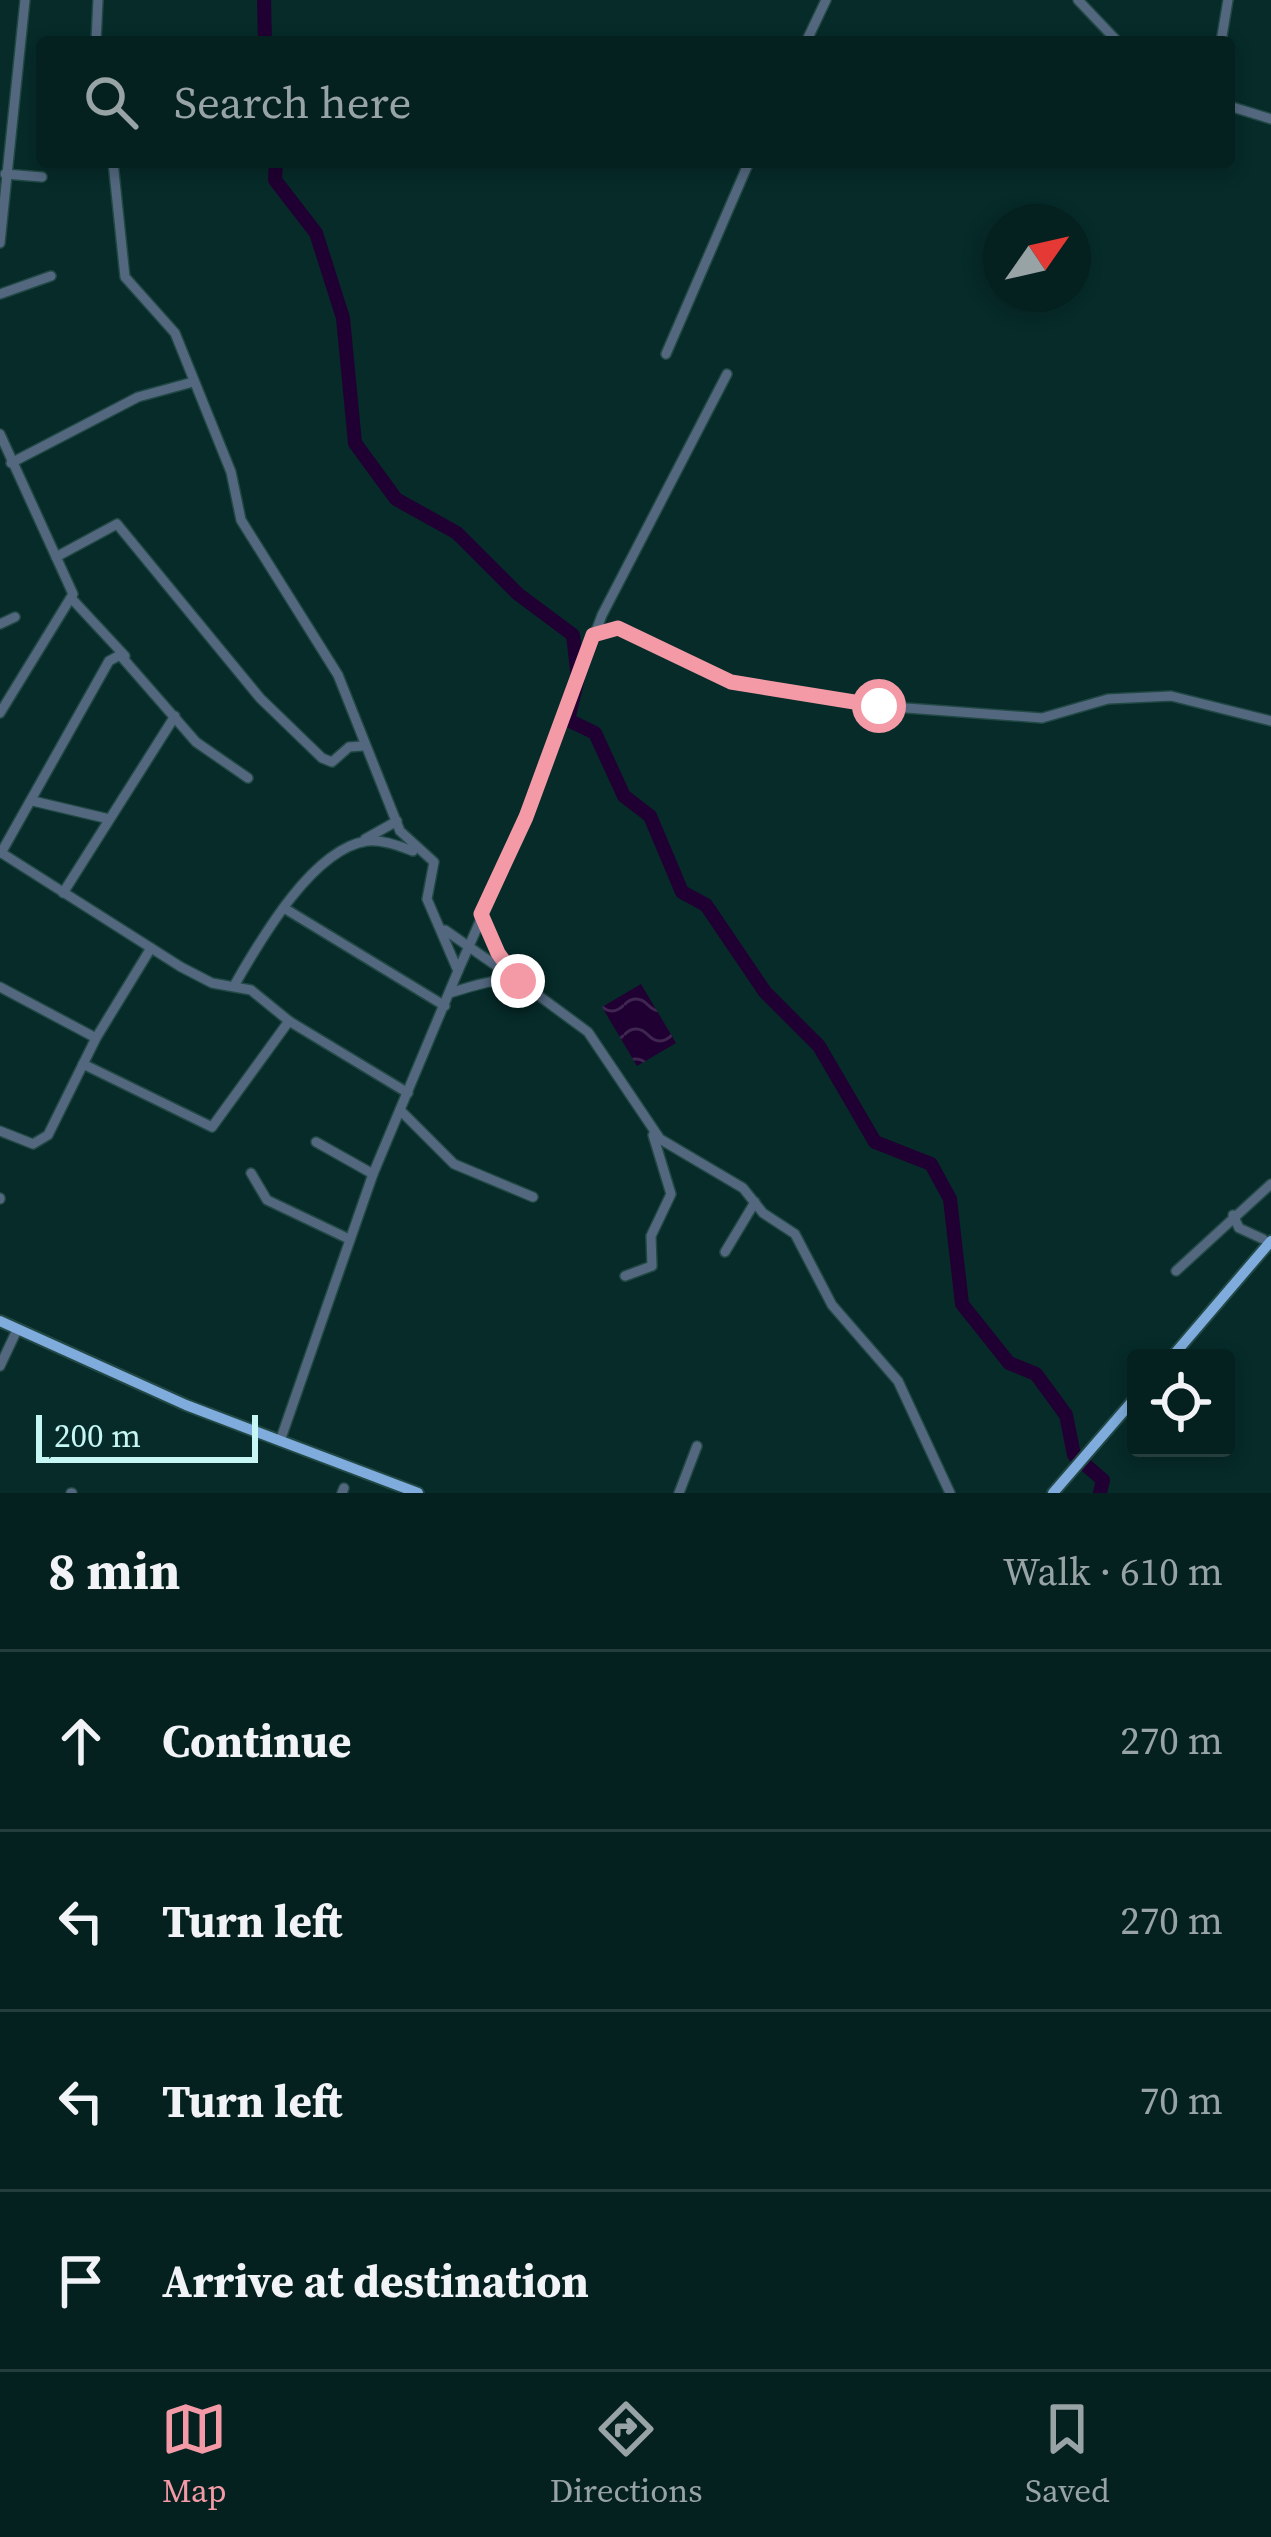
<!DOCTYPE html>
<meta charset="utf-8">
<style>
:root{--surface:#04201f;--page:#0d2828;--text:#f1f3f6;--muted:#97a3a4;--line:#253e3d;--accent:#f49aa7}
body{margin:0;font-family:"Source Serif 4",serif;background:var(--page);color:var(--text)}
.controls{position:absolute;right:36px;bottom:36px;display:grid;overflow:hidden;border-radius:12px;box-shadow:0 6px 18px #0003}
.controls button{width:108px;height:108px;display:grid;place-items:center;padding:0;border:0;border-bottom:3px solid var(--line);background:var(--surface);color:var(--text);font:60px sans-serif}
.compass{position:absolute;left:983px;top:204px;width:108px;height:108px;border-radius:50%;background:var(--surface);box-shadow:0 6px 18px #0003;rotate:56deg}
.scale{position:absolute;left:36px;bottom:30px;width:222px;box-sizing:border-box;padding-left:12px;border:6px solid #c6f7f4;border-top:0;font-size:33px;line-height:42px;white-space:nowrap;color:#c6f7f4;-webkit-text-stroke:9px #062b29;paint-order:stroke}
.stop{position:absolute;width:36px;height:36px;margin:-27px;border:9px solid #f49aa7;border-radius:50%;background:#fff}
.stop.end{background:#f49aa7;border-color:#fff;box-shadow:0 3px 12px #0008}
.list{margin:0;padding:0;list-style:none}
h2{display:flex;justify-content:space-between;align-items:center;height:156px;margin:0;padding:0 48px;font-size:51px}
h2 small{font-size:39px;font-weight:400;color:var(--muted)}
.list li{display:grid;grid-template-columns:78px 1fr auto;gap:36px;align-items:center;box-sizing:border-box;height:180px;padding:0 48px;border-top:3px solid var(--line)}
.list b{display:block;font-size:45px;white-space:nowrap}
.list em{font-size:39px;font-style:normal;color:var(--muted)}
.icon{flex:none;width:66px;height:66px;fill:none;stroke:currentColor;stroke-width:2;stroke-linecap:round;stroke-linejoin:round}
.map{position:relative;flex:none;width:1271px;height:1493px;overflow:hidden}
.search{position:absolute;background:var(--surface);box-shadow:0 6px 18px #0003;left:36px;right:36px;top:36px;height:132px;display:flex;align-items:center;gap:30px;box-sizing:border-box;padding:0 42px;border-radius:12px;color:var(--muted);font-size:45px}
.sheet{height:876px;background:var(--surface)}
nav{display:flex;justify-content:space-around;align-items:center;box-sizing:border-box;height:168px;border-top:3px solid var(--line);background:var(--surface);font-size:33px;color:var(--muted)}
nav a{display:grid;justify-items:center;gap:6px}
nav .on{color:var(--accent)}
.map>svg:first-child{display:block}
.water{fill:url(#water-waves)}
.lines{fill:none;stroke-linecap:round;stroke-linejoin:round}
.river{stroke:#200032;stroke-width:14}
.minor-casing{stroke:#214845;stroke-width:12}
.major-casing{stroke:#214845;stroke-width:14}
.minor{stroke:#53687f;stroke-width:9}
.major{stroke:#7facdc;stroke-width:10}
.route{stroke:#f49aa7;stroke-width:15}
</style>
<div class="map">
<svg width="1271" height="1493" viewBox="0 0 1271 1493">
<defs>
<pattern id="water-waves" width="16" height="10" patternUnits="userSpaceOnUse" patternTransform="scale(3)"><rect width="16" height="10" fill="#200032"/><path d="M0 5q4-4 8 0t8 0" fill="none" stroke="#3f2650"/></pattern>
</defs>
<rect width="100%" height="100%" fill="#062b29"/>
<!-- water -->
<polygon class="water" points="641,984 676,1043 637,1066 602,1007"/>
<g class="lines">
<!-- river -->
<g class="river">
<polyline points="264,0 265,42"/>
<polyline points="276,162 275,180 316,233 343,318 355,443 396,499 457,533 518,594 573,635 578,678 568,720 595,733 624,796 650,816 682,892 706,905 765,992 819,1046 875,1142 931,1164 950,1199 962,1304 1009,1363 1036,1374 1066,1415 1074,1455 1103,1480 1100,1493"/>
</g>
<!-- minor casing -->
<g class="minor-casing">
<g id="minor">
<polyline points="1078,0 1118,42"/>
<polyline points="96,42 98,0"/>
<polyline points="806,42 826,0"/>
<polyline points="1221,42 1228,0"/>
<polyline points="1229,106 1271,119"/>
<polyline points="113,162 125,277 175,333 231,472 241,520 338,675 400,831 434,862 427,899 458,971 373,1174 280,1441"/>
<polyline points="5,174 42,177"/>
<polyline points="0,243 25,0"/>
<polyline points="0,294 51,276"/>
<polyline points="666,354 749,162"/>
<polyline points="0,434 73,594 0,713"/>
<polyline points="11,463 138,397 193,382"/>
<polyline points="56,557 117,524 260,698 322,758 332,762 349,747 362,746"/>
<polyline points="72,599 125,656"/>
<polyline points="0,624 15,617"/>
<polyline points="593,635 618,628 732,682 879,706 1042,718 1108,699 1171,696 1271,721"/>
<polyline points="33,801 109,819"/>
<polyline points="365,839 397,821"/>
<polyline points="0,852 181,967 212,983 251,990 289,1021 408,1093"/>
<polyline points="1,853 109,661 120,655 196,742 248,778"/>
<polyline points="63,893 175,716"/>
<polyline points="284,908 445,1006"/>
<polyline points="481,915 505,965"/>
<polyline points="445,930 518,981"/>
<polyline points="458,971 526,817 602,615 727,374"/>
<path d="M235,984c25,-43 77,-135 132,-143 14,-2 32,5 46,10"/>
<polyline points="0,987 96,1038"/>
<path d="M450,993c23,-7 55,-20 77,-6l61,45 72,107 83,49 20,25 32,21 37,71 66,76 52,112"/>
<polyline points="83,1064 212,1127 289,1021"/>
<polyline points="400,1110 454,1164 533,1197"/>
<polyline points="0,1131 33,1144 48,1135 96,1038 151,948"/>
<polyline points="316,1142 373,1174"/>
<polyline points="251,1173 267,1200 349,1239"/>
<polyline points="0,1198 0,1199"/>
<polyline points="1233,1215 1239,1228 1263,1239"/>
<polyline points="725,1252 755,1202"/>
<polyline points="1176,1271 1271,1184"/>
<polyline points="625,1276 652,1266 651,1236 671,1194 653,1135"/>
<polyline points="0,1366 17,1330"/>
<polyline points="71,1493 72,1493"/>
<polyline points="342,1493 344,1488"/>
<polyline points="679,1493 697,1446"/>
</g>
</g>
<!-- major casing -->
<g class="major-casing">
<g id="major">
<polyline points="0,1321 186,1405 418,1493"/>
<polyline points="1171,1358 1271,1241"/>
<polyline points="1053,1493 1136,1397"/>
</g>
</g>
<!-- minor -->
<use href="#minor" class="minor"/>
<!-- major -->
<use href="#major" class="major"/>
</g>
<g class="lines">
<!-- route -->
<polyline class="route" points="518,981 498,953 481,914 526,817 593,635 618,628 731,682 879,706"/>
</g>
</svg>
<div class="controls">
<button><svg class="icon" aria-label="locate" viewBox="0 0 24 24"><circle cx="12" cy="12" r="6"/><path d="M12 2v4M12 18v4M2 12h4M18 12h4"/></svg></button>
</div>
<svg class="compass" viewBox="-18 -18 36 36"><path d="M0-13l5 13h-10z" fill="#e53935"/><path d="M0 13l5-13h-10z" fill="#97a3a4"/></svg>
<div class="scale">200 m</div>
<div class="stop" style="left:879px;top:706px"></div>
<div class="stop end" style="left:518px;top:981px"></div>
<div class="search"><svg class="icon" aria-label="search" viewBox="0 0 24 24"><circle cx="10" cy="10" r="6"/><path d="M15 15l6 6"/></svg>Search here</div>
</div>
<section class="sheet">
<h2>8 min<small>Walk · 610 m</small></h2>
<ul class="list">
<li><svg class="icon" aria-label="ahead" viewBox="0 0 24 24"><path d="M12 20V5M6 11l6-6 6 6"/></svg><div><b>Continue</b></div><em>270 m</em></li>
<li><svg class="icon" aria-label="left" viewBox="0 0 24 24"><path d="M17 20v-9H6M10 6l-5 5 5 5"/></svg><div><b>Turn left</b></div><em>270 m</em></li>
<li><svg class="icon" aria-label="left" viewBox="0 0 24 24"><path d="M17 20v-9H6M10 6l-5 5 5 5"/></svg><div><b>Turn left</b></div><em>70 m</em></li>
<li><svg class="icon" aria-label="arrive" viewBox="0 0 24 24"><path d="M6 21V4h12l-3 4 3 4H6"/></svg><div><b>Arrive at destination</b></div></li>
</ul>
</section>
<nav>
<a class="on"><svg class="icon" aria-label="map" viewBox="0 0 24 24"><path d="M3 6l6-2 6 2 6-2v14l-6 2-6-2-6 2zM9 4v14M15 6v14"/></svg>Map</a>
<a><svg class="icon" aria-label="directions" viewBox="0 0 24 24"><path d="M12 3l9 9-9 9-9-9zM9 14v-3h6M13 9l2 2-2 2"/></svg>Directions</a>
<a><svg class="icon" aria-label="saved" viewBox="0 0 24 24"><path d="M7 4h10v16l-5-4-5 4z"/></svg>Saved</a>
</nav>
